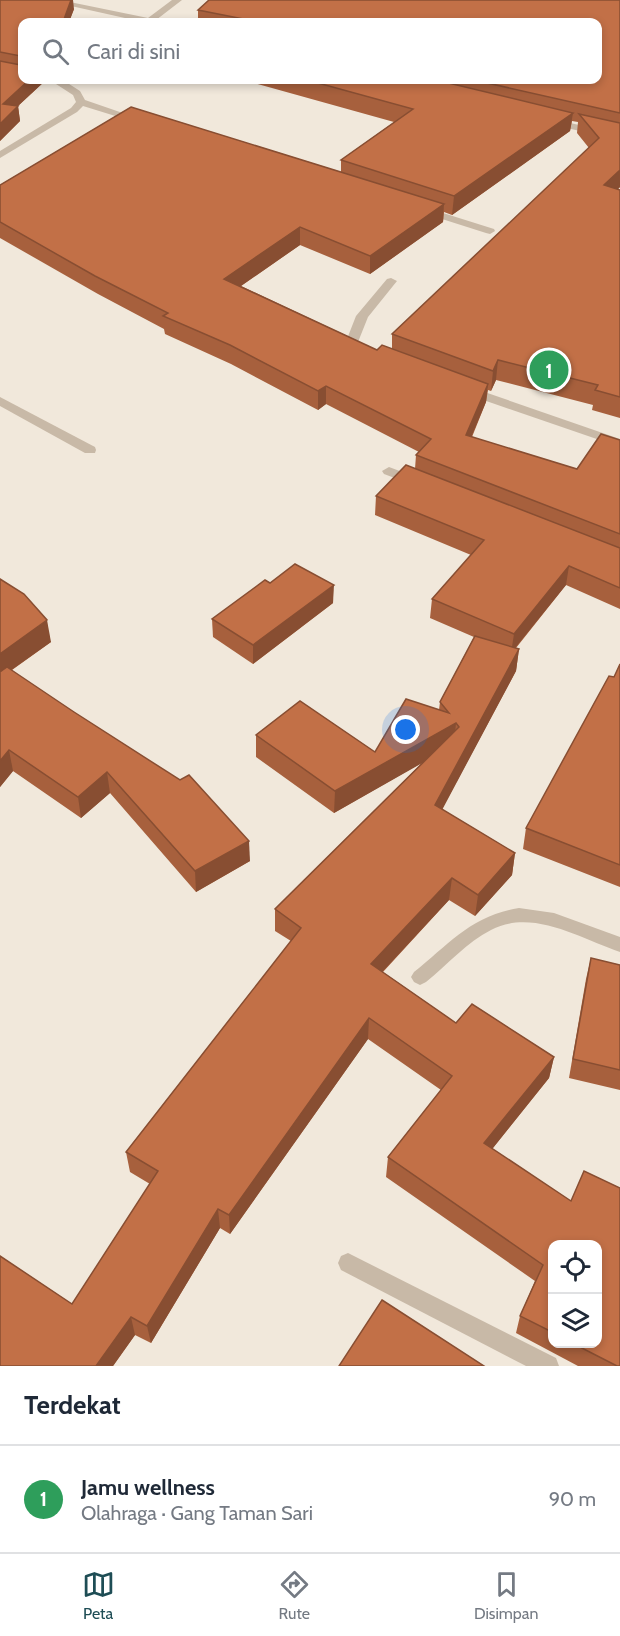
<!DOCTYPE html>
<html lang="id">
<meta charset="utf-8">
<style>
:root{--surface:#fff;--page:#f2f2f3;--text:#1f2937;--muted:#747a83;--line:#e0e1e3;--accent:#1e4d55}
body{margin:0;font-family:Cabin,sans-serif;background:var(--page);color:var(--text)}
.controls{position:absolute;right:18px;bottom:18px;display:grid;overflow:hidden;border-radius:12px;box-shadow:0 3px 9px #0003}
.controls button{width:54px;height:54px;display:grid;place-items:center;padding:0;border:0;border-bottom:2px solid var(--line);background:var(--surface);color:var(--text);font:30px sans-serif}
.you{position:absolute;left:406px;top:730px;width:21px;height:21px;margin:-15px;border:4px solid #fff;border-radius:50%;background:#1a73e8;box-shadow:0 0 0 9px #1a73e833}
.badge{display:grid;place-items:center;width:39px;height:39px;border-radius:50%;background:var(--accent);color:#fff;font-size:20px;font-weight:700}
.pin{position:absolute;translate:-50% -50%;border:3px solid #fff;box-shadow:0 2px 6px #0006}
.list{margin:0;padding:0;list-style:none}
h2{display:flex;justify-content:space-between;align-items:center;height:78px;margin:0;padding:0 24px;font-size:26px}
h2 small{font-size:20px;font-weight:400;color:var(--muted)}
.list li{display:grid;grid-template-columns:39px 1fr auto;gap:18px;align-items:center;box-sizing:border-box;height:108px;padding:0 24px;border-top:2px solid var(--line)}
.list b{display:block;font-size:22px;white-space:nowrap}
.list p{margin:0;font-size:20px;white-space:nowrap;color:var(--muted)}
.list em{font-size:20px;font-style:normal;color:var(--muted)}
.icon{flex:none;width:33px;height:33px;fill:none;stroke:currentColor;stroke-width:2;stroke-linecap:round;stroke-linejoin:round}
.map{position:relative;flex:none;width:620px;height:1366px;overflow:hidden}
.search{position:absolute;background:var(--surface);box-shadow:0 3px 9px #0003;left:18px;right:18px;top:18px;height:66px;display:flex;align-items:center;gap:15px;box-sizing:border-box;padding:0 21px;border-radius:12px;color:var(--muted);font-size:22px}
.sheet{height:186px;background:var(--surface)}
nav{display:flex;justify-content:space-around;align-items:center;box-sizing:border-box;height:84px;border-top:2px solid var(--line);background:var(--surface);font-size:16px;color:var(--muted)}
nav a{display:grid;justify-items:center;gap:3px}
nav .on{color:var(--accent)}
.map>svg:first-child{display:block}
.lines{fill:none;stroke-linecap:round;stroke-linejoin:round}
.lane{fill:#c8b9a7;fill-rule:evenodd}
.street{fill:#c8b9a7;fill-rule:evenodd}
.wall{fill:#a7603d;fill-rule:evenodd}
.shaded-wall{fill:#884e32}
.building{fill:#c27047;stroke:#884e32;stroke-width:1.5}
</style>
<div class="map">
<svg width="620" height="1366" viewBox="0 0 620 1366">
<rect width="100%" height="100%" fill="#f1e8db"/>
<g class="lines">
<!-- lane -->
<path class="lane" d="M519,908l35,5 66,24v15c-39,-13 -87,-44 -129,-22 -24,12 -44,35 -65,52l-6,3 -6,-3 -3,-5 3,-5c35,-28 58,-57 105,-64z"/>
<!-- street -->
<g class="street">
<polygon points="44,0 60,0 148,18 172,0 182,0 156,20 157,22 143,22"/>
<polygon points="57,80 68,80 66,82 80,91 85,100 143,120 138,123 83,106 77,112 0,158 0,151 71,108 76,102 73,95 56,84 54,82"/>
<polygon points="552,119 620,134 620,140 549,124 547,122"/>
<polygon points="424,207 494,229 495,231 490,234 486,233 420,212 420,208"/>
<polygon points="391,278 397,281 368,317 358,342 370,349 364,353 345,344 356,316 387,279"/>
<polygon points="470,387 620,439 620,447 466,394 464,391 466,388"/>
<polygon points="0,397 95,447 96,450 95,453 85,453 0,406"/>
<polygon points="389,467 421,479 423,482 416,486 384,474 382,471"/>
<polygon points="348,1253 556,1358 559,1366 526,1366 341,1270 338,1263 341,1256"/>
</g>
</g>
<!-- wall -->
<g class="wall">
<polygon points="0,0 74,9 69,22 22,22 22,80 46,80 18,106 20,121 0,141"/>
<path d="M209,0h411v187l-2,2 2,1v228l-28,-8 1,-5 -97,-25 -5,11 -3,-1 -2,12 -14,35 105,32 24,-35 19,6v169l-54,-24 -50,63 3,1 -3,22 -74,138 73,44 -3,22 -37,41 -26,-16 -66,72 73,51 16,-19 82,53 -5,21 -57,71 79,52 13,-30 36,17v178h-42l-62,-33 4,-17 15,-35 -149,-104 2,-20 53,-67 -73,-51 -138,195 -10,-6 -69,115 -16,-8 -22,31h-113v-110l72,48 78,-120 -20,-12 -4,-20 165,-211 -16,-10v-22l148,-147 -89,51 -78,-56v-22l44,-34 75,51 31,-53 33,11 1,-8 34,-65 -44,-19 2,-19 39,-44 -96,-40 1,-19 30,-31 9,4 1,-14 3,-3 -93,-48 -8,6 -87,-46 -66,-30 -1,-5 -66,-35 -98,-56v-53l131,-78 210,65v-12l53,-38 -151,-42h354v-58h-399v-12zM572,121l6,1 -1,11 12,15 -197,186v15l-10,-4 -5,5 -136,-64 59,-41 70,29 73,-52 1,-10 8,3 118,-84zM552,1245h45v99h-45z"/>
<polygon points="0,579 51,642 12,670 250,861 196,892 110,793 81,818 13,771 0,787"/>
<polygon points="270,583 333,603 253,664 213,637 212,619"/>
<polygon points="620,664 620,887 523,849 526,828 614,677"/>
<polygon points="591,958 620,965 620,1090 569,1078 586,979"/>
</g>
<!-- shaded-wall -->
<g class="shaded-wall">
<polygon points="71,0 73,0 74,9 69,22 63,22"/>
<polygon points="29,80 46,80 5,118 3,104"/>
<polygon points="18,106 20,121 0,141 0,124"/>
<polygon points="573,113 570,131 452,215 454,196"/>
<polygon points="620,170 620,187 602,205 604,185"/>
<polygon points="444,204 443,222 370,274 370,256"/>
<polygon points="300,227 300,245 225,297 224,279"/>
<polygon points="498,360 496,380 491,391 493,371"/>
<polygon points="488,384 486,402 464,454 466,435"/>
<polygon points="326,386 326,404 318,410 318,391"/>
<polygon points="569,566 566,585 511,653 514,634"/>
<polygon points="334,585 333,603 253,664 253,645"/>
<polygon points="47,620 51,642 0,678 0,654"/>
<polygon points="519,649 516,671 433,827 435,805"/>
<polygon points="456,723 454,745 334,813 335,791"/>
<polygon points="9,750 13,771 0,787 0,761"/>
<polygon points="107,772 110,793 81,818 78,797"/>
<polygon points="249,841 250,861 196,892 195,871"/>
<polygon points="515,853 512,875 475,916 478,895"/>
<polygon points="452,878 449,900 370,985 371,964"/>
<polygon points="369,1018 368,1039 230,1234 229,1215"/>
<polygon points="554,1057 549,1078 481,1163 484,1143"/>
<polygon points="218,1209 220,1228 151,1343 147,1326"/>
<polygon points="131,1317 135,1335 113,1366 96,1366"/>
</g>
<!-- building -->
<g class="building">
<polygon points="0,0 71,0 63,22 22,22 22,80 29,80 3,104 18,106 0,124 0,61 21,65 21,56 0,52"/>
<polygon points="209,0 620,0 620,113 474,80 597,80 597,22 257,22 258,22 198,10"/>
<polygon points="307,80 436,80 573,113 454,196 341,160 413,109"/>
<polygon points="131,107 444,204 370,256 300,227 224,279 377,350 382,345 488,384 466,435 577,469 601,434 620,440 620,534 416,455 431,439 326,386 318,391 230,345 163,316 168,313 95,276 0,222 0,185"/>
<polygon points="579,114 620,123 620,170 604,185 620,190 620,397 595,390 598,385 498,360 493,371 392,334 599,138"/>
<polygon points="406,465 620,548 620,588 569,566 514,634 432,599 484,540 376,496"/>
<polygon points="295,564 334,585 253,645 212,619 265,580 270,583"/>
<polygon points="0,579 24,594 47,620 0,654"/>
<polygon points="475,636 519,649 435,805 515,853 478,895 452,878 371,964 456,1023 472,1004 554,1057 484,1143 571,1201 584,1171 620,1188 620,1366 617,1366 574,1344 597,1344 597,1245 552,1245 552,1332 520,1316 543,1265 388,1157 452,1076 369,1018 229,1215 218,1209 147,1326 131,1317 96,1366 0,1366 0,1256 72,1304 158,1171 126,1152 301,928 275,909 459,727 456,723 335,791 256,735 300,701 375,752 406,699 449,713 440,702"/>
<polygon points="620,664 620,865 526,828 609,676 614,677"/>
<polygon points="7,667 74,712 180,780 189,775 249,841 195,871 107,772 78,797 9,750 0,761 0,672"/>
<polygon points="591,958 620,965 620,1070 573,1059"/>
<polygon points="382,1300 484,1366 339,1366"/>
</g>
</svg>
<div class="controls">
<button><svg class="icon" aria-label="locate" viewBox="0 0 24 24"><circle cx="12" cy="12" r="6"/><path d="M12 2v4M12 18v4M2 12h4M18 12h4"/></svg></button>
<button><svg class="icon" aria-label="layers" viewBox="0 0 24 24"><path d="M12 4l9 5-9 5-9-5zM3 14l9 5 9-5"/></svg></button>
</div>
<div class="you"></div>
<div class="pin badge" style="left:549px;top:370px;background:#2e9e5b">1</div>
<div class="search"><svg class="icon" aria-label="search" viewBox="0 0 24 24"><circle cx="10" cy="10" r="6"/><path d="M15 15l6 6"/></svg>Cari di sini</div>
</div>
<section class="sheet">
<h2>Terdekat<small></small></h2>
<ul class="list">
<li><span class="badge" style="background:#2e9e5b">1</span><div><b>Jamu wellness</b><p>Olahraga · Gang Taman Sari</p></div><em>90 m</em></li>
</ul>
</section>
<nav>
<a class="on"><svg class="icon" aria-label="map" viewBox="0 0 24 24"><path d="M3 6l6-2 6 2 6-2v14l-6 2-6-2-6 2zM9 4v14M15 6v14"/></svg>Peta</a>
<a><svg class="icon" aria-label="directions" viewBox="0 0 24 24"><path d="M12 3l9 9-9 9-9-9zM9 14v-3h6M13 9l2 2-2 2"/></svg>Rute</a>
<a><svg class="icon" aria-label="saved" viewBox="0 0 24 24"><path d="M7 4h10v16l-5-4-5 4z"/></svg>Disimpan</a>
</nav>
